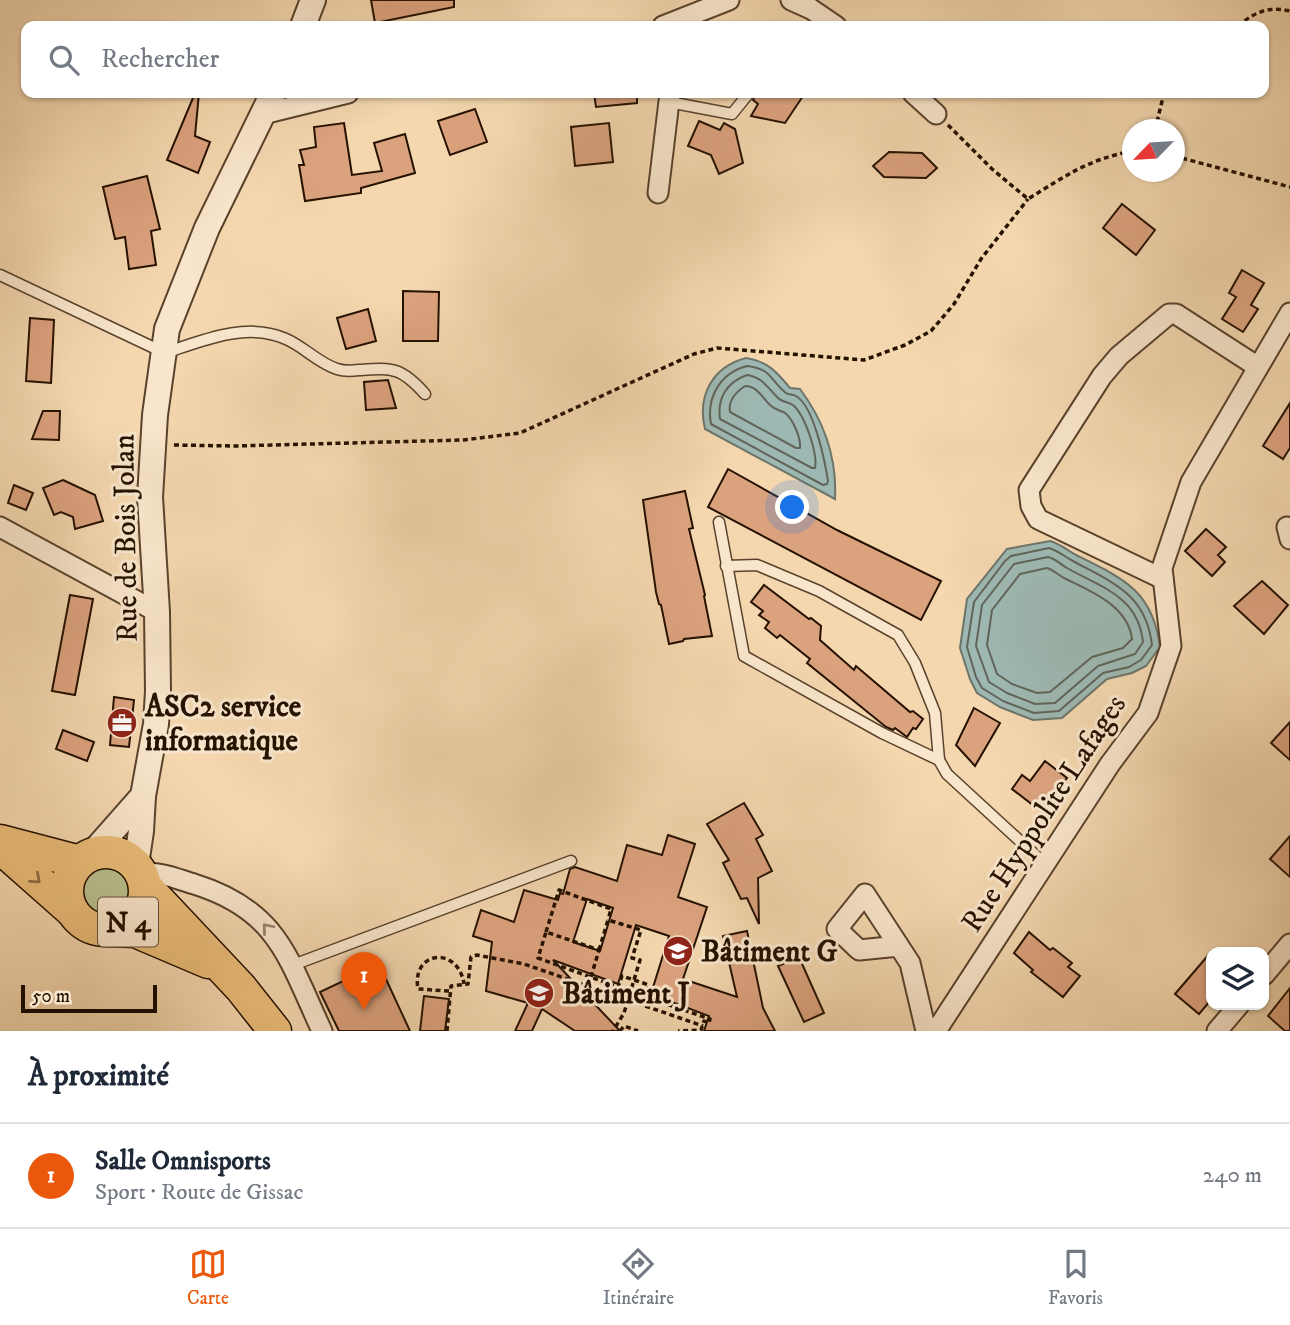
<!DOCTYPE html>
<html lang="fr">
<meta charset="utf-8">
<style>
:root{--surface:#fff;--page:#f6f6f7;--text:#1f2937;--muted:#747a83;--line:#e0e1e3;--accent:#ea580c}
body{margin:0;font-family:"IM FELL DW Pica",serif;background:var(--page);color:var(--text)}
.controls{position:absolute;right:21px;bottom:21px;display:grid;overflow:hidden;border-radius:14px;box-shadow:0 2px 5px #0004}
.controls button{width:63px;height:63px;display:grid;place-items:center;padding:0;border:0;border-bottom:2px solid var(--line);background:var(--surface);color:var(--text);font:35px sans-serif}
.compass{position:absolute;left:1122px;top:119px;width:63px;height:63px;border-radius:50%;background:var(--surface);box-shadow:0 2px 5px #0004;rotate:245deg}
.scale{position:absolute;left:21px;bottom:18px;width:136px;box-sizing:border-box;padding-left:7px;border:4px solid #251100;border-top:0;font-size:19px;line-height:24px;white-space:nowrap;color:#251100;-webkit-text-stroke:5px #f8e5cb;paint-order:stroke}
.you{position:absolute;left:793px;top:508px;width:24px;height:24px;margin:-18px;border:5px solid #fff;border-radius:50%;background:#1a73e8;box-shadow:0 0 0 10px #1a73e833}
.badge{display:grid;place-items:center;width:46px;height:46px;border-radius:50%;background:var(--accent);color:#fff;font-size:23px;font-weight:700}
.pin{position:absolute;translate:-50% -58px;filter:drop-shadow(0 2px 4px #0008)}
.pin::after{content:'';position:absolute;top:37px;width:24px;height:21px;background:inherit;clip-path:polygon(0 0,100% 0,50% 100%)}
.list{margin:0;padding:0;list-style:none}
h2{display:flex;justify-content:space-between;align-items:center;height:91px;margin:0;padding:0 28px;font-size:30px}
h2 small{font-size:23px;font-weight:400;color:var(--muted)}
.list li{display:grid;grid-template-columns:46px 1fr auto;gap:21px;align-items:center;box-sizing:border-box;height:105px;padding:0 28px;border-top:2px solid var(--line)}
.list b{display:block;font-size:26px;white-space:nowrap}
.list p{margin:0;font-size:23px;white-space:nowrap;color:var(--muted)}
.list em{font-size:23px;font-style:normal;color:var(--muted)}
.icon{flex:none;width:38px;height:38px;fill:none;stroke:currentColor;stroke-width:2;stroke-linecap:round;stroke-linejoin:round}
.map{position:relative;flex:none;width:1290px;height:1031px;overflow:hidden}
.search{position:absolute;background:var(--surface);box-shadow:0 2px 5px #0004;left:21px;right:21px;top:21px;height:77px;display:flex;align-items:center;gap:18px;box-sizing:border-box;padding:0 24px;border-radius:14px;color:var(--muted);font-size:26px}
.sheet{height:196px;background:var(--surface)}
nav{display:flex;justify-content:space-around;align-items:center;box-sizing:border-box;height:98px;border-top:2px solid var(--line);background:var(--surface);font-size:19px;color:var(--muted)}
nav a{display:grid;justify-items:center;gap:4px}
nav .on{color:var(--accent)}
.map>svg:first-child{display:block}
.green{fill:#b8bf8d;stroke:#6e6846;stroke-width:2}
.water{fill:#9db8b2;stroke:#6d756b;stroke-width:2}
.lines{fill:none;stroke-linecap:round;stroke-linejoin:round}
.shore{stroke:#616459;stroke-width:2}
.building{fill:#dba27e;stroke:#251100;stroke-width:2;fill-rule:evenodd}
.service-casing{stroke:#59422c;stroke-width:13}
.minor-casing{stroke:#59422c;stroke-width:23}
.tertiary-casing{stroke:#59422c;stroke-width:28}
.primary-casing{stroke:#251100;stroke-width:35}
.path{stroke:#251100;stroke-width:3.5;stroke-dasharray:5 3.5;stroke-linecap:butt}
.service{stroke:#f8e5cb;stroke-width:10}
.minor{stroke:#f8e5cb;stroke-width:19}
.tertiary{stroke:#f8e5cb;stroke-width:24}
.primary{stroke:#eabc78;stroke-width:32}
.oneway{stroke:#916f42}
.oneway2{stroke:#998670}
.labels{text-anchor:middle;stroke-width:6;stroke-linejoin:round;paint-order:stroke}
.shield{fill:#f8e5cb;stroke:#64513d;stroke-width:2}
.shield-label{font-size:28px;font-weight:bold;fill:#251100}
.street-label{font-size:30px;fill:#251100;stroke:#f8e5cb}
.poi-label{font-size:30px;font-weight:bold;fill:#251100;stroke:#f8e5cb;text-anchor:start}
</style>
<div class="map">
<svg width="1290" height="1031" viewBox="0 0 1290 1031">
<rect width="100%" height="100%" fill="#f4d7af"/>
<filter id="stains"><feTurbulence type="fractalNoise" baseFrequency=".00286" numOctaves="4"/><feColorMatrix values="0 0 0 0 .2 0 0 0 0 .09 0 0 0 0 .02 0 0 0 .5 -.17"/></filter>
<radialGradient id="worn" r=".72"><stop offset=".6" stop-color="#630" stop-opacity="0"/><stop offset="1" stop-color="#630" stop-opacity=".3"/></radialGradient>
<!-- green -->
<path class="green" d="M103,858h11l19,11 7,31 -12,17c-9,1 -19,5 -28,5 -18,-1 -31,-28 -23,-44 4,-8 19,-15 26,-20z"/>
<!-- water -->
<g class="water">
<path d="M746,358c21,3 31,14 44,30l10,1c24,32 37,70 35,110l-130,-70c-8,-33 7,-62 41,-71z"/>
<path d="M1050,541c11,3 18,10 28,15 47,23 75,36 82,91l-14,19 -14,7 -25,6 -45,39 -29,2 -33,-13 -23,-14 -7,-14 -10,-31 7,-49 40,-50z"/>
</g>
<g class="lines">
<!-- shore -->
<g class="shore">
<path d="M747,366c26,3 23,15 39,27 2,2 7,1 10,3 18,10 29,66 32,85l-1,3 -4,1 -112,-61c-5,-26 9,-51 36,-58z"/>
<path d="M747,375c15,2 21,13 31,23 4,4 10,4 15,7 12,10 25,49 22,63h-3l-92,-49c-3,-21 7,-37 27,-44z"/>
<path d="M745,386c12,0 17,11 25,19 5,5 10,5 15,8 8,6 16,25 15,35h-4l-66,-36c-2,-11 6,-20 15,-26z"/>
<path d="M1049,548c10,3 16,9 24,13 40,22 73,33 79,84l-11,15 -12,7 -26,6 -44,38 -25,2 -31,-12 -21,-13 -6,-11 -9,-30 7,-45 31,-41 6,-5z"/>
<path d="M1048,557c8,2 12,7 19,11 35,20 71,28 76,74l-8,12 -37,12 -43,37 -20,1 -28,-11 -18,-11 -13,-36 6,-41 32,-41z"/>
<path d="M1047,568c7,2 12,8 19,11 26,13 62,27 66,60l-9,9 -31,9 -42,35 -13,1 -25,-9 -15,-10 -10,-29 5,-35 28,-36z"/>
</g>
</g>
<!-- building -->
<g class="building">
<polygon points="371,0 454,0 454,7 375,23"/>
<polygon points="195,93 199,93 195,136 210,142 198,173 167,160"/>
<polygon points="594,93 637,93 637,103 596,107"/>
<polygon points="756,93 805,93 785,123 751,116 758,104 753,100"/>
<polygon points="475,109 487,142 450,155 438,121"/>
<polygon points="699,121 720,130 724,123 735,129 743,163 719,174 711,155 688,146"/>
<polygon points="344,123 352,175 382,171 374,143 405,134 415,173 361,188 361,193 305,201 299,165 304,165 300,150 316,147 314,127"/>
<polygon points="609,123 613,162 575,166 571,127"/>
<polygon points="889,152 922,153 937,168 926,178 884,177 873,166"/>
<polygon points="147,176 160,229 151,231 156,265 129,269 125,237 115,239 103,187"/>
<polygon points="1122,204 1155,230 1136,255 1103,228"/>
<polygon points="1242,270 1264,283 1251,305 1258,309 1243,332 1222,319 1236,297 1229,293"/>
<polygon points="403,291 439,292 438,341 403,341"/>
<polygon points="368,309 376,341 346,349 337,318"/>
<polygon points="30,318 54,320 51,383 26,381"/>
<polygon points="388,380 396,408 366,410 364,382"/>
<polygon points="1290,403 1290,448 1283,459 1263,446"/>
<polygon points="43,411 60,411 59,440 32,439"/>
<polygon points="728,469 837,530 941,581 921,620 708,507"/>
<polygon points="63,480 95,495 103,521 75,529 73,517 61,512 54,515 43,488"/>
<polygon points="14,485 33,493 26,510 8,503"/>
<polygon points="685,491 693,528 689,529 705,595 704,596 712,636 684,639 683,641 669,644 661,605 659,604 656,592 643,500"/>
<polygon points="1206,529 1226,547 1218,555 1225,562 1212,576 1185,551"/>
<polygon points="1262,581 1288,605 1264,634 1234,606"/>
<polygon points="764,585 809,619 811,618 821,626 820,640 854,670 856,666 910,712 913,711 923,719 916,729 913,728 907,737 895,728 893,730 886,727 807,663 810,659 780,635 777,638 765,628 769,622 759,615 763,611 751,602"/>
<polygon points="70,595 93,599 75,695 52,691"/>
<polygon points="114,697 134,700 129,747 110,745"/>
<polygon points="974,708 1000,723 975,766 956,745"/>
<polygon points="1290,722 1290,760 1271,743"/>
<polygon points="63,730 94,742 87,761 56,749"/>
<polygon points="1045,761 1067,778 1051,799 1048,796 1038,809 1012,789 1022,775 1030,781"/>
<polygon points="744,803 763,835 756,839 772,871 758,878 759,924 747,898 741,899 723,863 729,860 707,824"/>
<path d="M668,835l27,9 -17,53 29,10 -24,72 54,18 -14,-61 24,-5 16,77 12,23h-71l5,-15 -58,-22 18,-58 -33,-11 -18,59 -65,-24 67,71h-45l-33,-22 -10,22h-17l13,-28 -42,-12 6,-49 -19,-6 8,-26 33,12 10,-32 34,10 2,-7 3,1 7,-25 5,-2 42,14 10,-36 35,10zM587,899l26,9 -13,43 -27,-9z"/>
<polygon points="1290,836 1290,877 1270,859"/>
<polygon points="1029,932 1050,950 1053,948 1072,963 1068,967 1080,976 1063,997 1031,972 1033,970 1014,953"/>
<polygon points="1211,952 1211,1000 1199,1014 1175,994"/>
<polygon points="799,957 824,1013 804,1022 778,966"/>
<polygon points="379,964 410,1031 339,1031 320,992"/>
<polygon points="1290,988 1290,1031 1285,1031 1268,1016"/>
<polygon points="424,996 449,999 445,1031 420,1031"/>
</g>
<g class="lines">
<!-- service casing -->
<g class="service-casing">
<g id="service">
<polyline points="669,102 732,114 749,93"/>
<path d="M0,275l165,78c36,-12 82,-32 121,-14 17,7 32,24 51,30 6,2 15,2 22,1 34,-2 42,-3 66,24"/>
<polyline points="719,522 744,656 882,733 939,760"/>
<polyline points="726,566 757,565 819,591 898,635 915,663 935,713 939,760 947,774 1045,864"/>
<polyline points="293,965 571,861"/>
</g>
</g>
<!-- minor casing -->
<g class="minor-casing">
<g id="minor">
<polyline points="791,0 811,9 836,26"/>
<polyline points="663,26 729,0"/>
<polyline points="913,93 936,114"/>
<polyline points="263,114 348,93"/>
<polyline points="658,193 670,93"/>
<polyline points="0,527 157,612"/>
<polyline points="1287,527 1290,539"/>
<polyline points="1163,579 1038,519 1031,506 1029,490 1102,376 1119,356 1169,314 1176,314 1258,367"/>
<path d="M142,874c17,-3 35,5 52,10 84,26 94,74 128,147"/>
<polyline points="899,946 859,950 837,929 865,894 910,963 926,1031"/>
<polyline points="1264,975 1290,944"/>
<polyline points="936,1031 1110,764 1148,713 1171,646 1162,568 1191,482 1290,313"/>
<polyline points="1217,1031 1239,1005"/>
</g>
</g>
<!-- tertiary casing -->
<g class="tertiary-casing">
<g id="tertiary">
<polyline points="303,26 313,0"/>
<polyline points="90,856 143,796"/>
<polyline points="136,865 141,831 143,796 156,724 158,691 157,612 150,497 155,415 167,329 207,228 273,93"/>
</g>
</g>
<!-- primary casing -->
<g class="primary-casing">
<g id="primary">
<polyline points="0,841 80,862"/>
<polyline points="0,847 71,910"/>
<circle cx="106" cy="891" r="39"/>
<polyline points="145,886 241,988 275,1031"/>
<polyline points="111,930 135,931 208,962"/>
</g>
</g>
<!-- path -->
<g class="path">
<path d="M1238,26c17,-14 30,-20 52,-15"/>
<path d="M948,125l44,44 36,30c39,-24 59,-39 104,-48"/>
<polyline points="1155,130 1164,93"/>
<polyline points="1174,156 1290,187"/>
<polyline points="174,445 235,446 463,440 520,433 694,354 717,348 864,360 905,345 931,331 954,304 981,259 1028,199"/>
<polyline points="546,932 559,890 611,909 608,920"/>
<polyline points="599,950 608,920 641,930 632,958 640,960 624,1013 613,1031"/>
<polyline points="591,977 599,950 546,932 538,958 618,987 622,976 649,985 646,997 710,1019 709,1023 704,1021 701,1030 678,1031"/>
<path d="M449,991l-31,-2c-7,-38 40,-44 46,-5"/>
<polyline points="630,1000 646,997"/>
<polyline points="447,1031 451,986 468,984 471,957 477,955 524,964 703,1026"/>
<polyline points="620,1031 624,1026 638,1031"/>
</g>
<!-- service -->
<use href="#service" class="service"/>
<!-- minor -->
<use href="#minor" class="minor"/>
<!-- tertiary -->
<use href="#tertiary" class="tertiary"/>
<!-- primary -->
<use href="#primary" class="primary"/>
</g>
<!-- one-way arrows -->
<defs><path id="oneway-chevron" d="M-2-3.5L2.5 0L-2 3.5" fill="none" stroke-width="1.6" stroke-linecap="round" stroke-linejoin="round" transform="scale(1.75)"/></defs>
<use class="oneway" href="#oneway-chevron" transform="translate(36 879) rotate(41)"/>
<use class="oneway2" href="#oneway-chevron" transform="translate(267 928) rotate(-130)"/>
<!-- icons -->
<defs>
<g id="office-disc" transform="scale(1.575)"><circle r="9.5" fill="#8f2418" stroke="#f8e5cb"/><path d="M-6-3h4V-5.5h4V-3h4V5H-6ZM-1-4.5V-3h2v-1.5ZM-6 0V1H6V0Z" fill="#fff"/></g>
<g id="school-disc" transform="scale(1.575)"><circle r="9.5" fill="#8f2418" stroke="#f8e5cb"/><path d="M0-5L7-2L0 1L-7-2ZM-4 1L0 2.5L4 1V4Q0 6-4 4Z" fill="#fff"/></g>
</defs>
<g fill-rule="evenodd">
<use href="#office-disc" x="122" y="723"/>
<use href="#school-disc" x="678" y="951"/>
<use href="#school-disc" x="539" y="993"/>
</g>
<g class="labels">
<!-- shield labels -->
<rect class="shield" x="98" y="897.5" width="60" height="49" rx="5"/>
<g class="shield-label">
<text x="128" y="932">N 4</text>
</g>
<!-- street labels -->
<g class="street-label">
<text transform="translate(125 538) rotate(-91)" y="10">Rue de Bois Jolan</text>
<text transform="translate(1043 813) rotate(-57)" y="10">Rue Hyppolite Lafages</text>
</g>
<!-- poi labels -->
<g class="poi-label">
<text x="145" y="716">ASC2 service<tspan x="145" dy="34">informatique</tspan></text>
<text x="701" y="961">Bâtiment G</text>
<text x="562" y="1003">Bâtiment J</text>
</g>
</g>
<rect width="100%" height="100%" filter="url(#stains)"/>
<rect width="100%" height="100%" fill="url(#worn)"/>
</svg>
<div class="controls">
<button><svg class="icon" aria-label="layers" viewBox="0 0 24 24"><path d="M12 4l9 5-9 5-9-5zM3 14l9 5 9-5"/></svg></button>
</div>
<svg class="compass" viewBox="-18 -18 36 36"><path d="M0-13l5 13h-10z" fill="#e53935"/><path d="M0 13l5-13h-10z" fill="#747a83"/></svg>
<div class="scale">50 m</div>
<div class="you"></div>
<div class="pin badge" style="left:364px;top:1010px">1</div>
<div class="search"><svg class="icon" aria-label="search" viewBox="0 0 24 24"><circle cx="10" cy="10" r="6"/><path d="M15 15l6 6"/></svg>Rechercher</div>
</div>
<section class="sheet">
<h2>À proximité<small></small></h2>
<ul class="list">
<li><span class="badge">1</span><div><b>Salle Omnisports</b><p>Sport · Route de Gissac</p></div><em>240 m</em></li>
</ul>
</section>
<nav>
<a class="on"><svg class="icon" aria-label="map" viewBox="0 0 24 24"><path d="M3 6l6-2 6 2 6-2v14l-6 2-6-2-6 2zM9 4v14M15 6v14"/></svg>Carte</a>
<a><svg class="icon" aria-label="directions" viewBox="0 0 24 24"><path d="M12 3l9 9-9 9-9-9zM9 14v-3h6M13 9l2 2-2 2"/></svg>Itinéraire</a>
<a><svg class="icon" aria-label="saved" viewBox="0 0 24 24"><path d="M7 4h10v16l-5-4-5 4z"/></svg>Favoris</a>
</nav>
